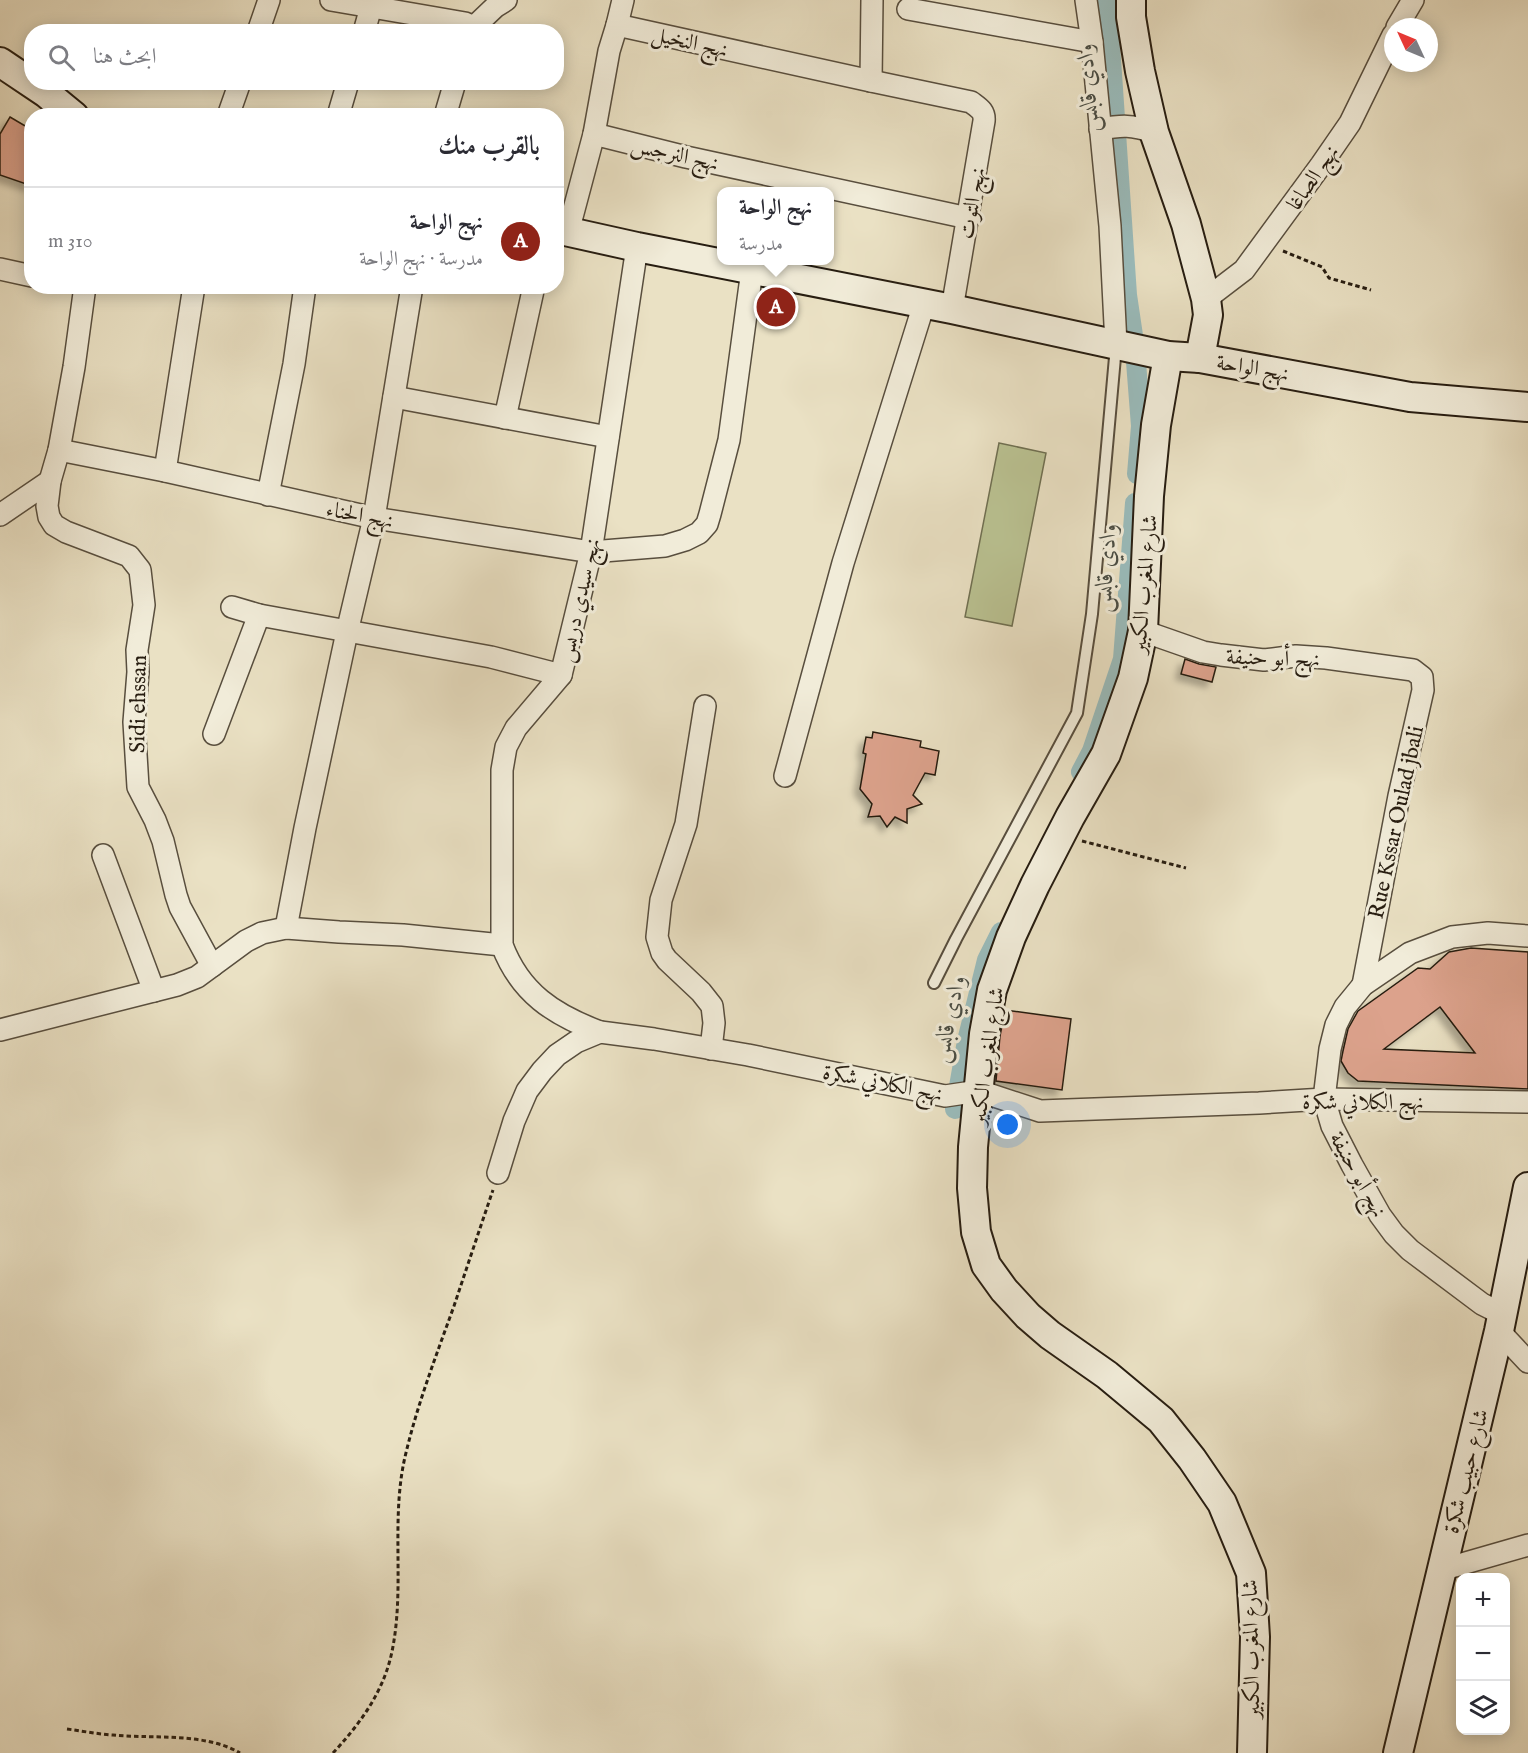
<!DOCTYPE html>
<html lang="ar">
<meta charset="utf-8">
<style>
:root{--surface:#fff;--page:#f2f2f3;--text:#2b2b33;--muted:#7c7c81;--line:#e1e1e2;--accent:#8f2418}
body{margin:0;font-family:"IM FELL English",Amiri,serif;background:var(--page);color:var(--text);direction:rtl}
.controls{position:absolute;right:18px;bottom:18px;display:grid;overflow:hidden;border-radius:12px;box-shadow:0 3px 15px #0003}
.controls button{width:54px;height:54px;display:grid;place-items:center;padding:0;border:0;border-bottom:2px solid var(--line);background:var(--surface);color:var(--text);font:30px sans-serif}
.compass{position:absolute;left:1384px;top:18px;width:54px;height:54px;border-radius:50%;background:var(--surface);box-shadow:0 3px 15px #0003;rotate:314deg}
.you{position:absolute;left:1008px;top:1125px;width:21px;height:21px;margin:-15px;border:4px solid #fff;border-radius:50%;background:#1a73e8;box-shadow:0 0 0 9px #1a73e833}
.badge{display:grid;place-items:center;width:39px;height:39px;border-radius:50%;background:var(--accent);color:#fff;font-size:20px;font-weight:700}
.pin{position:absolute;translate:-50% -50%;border:3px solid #fff;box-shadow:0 2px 6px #0006}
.popup{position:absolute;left:717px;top:187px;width:117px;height:78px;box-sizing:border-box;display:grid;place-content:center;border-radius:12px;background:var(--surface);filter:drop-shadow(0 2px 4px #0005);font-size:20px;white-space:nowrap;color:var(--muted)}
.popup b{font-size:22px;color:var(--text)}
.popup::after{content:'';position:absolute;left:50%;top:100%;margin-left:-12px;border:12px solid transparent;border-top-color:var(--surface)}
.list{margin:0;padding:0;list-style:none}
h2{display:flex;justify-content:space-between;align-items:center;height:78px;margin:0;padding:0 24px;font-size:26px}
h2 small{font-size:20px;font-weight:400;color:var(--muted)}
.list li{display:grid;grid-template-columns:39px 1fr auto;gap:18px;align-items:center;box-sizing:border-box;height:108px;padding:0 24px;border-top:2px solid var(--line)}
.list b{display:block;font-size:22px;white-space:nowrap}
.list p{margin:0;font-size:20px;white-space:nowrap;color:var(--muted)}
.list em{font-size:20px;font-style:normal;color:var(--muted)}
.icon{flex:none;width:33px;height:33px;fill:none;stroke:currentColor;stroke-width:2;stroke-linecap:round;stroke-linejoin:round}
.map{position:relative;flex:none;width:1528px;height:1753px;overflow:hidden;direction:ltr}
.search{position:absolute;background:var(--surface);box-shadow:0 3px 15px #0003;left:24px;top:24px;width:540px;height:66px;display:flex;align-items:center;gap:15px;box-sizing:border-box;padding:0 21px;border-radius:24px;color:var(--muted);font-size:22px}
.panel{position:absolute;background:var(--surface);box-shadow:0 3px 15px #0003;left:24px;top:108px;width:540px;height:186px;border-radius:24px;direction:rtl}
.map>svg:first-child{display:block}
.green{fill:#bac292;stroke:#707052;stroke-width:1.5}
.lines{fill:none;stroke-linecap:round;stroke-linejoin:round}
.canal{stroke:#9abcbc;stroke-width:20}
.building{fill:#dca28c;stroke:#271d11;stroke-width:1.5;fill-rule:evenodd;filter:url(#shadow)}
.lane-casing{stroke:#584e3e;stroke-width:14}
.street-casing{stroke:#584e3e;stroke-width:24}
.secondary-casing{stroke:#271d11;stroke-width:32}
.path{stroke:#271d11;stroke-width:3;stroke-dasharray:4.5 3;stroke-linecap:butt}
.lane{stroke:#f1ecd9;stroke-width:10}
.street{stroke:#f1ecd9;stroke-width:21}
.secondary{stroke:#f1ecd9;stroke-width:28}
.labels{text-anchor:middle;stroke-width:6;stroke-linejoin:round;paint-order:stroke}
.street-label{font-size:22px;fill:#271d11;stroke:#f1ecd9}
.water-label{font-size:24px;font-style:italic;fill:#4a4d44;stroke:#f1ecd9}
</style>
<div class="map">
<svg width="1528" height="1753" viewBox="0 0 1528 1753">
<defs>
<filter id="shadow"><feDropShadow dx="-5.5" dy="5.5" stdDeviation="3" flood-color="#0004"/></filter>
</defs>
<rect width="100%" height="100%" fill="#eae1c4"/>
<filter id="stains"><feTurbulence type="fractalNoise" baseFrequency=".00333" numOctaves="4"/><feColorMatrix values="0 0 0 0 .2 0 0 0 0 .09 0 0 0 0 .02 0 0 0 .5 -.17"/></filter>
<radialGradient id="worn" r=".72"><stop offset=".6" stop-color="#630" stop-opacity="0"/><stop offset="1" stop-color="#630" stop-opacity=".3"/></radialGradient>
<!-- green -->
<polygon class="green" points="999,443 1046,453 1012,626 965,617"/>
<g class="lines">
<!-- canal -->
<g class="canal">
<polyline points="1107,0 1127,295 1135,349 1141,426 1137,474"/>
<polyline points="1081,772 1092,751 1123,659 1135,503"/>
<polyline points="955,1109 967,1041 987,960 1001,932"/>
</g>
</g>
<!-- building -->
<g class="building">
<polygon points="10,117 32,130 32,186 0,175 0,134"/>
<polygon points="1185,659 1199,664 1216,667 1212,682 1181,674"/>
<polygon points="873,732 921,741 920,747 939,751 935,775 925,773 913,795 922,804 907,809 907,823 895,817 887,827 880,816 868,817 872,804 860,789 866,754 863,753 866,737 872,738"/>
<path d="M1471,948l57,4v137l-170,-8 -10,-8 -7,-12 2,-10 5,-22 10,-18 60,-43 12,1 19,-17zM1440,1007l35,46 -91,-4z"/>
<polygon points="1005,1010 1071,1019 1062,1090 996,1081 1000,1036"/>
</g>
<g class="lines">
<!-- lane casing -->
<g class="lane-casing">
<polyline id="lane" points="934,983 956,939 1077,713 1092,614 1116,346"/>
</g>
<!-- street casing -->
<g class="street-casing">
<g id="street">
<polyline points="331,0 465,23 474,27 472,32"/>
<polyline points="1086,0 1092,42 1110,226 1116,344"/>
<polyline points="908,9 1092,42"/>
<polyline points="617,25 623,0"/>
<polyline points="474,27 495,7 506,0"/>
<polyline points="1397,27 1413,0"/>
<polyline points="258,32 269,0"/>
<polyline points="364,32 371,7 372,0"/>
<polyline points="871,81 872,0"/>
<polyline points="228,116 240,82"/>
<polyline points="338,116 348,82"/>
<polyline points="445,116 455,82"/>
<path d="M1100,129c23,-4 31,-4 54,3"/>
<polyline points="594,134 686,157 968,218"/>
<path d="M568,232l26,-98 15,-83 8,-26 254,56 100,21c8,6 14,9 13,19l-32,188"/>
<polyline points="0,269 32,276"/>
<polyline points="85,286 74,367 59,450 50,481 47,506 49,517 54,525 66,532 129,556 140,570 144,605 137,650 138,672 134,722 138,787 155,820 163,841 176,895 180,907 212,966"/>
<polyline points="1206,299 1244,270 1321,165 1350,123 1393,35"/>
<polyline points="394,397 608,437"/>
<polyline points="505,418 534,286"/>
<polyline points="59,450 165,471 374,518 591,552 665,546 685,540 699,533 707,524 710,514 729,440 752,270"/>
<polyline points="165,471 194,286"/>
<polyline points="268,495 294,364 305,286"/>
<polyline points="0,515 50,481"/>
<polyline points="232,607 259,615 491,657 561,675"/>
<polyline points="1143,631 1203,652 1221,655 1264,660 1296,656 1326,658 1413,670 1422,677 1423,690 1399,796 1363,985"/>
<polyline points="705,706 686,824 661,900 657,937 662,953 667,960 701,992 712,1006 714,1023 711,1049"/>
<polyline points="214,734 259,615"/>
<polyline points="785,776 843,563 924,304"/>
<polyline points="103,855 154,991"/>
<polyline points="286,928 305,828 347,632 374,518 412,286"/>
<polyline points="0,1030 177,985 197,977 246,941 262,933 286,928 339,932 403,935 502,945"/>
<path d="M600,1032c-46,-17 -80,-39 -98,-87v-175l4,-23 10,-19 45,-53 30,-123 46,-305"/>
<polyline points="498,1173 514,1121 527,1091 542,1071 557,1055 576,1042 600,1032 654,1039 748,1055 945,1096 979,1091 1040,1111 1259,1103 1324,1099 1528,1102"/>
<polyline points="1502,1314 1482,1304 1410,1250 1394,1234 1380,1215 1352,1165 1332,1126 1324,1099 1330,1049 1336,1025 1345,1007 1363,985 1410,953 1452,937 1488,933 1528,936"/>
<polyline points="1499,1331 1528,1362"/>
<polyline points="1441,1570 1528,1545"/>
</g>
</g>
<!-- secondary casing -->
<g class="secondary-casing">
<g id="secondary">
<polyline points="1131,0 1131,17 1140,71 1154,132 1186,224 1206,299 1208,315 1200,358"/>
<polyline points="0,62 46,93 74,116"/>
<polyline points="556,229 637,247 952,309 1168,356 1200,358 1410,397 1528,407"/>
<polyline points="1168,356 1156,425 1149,496 1143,631 1133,678 1106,754 1070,817 1035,885 1011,937 992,990 984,1034 973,1147 972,1188 976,1232 986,1265 1004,1290 1028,1316 1050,1335 1107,1375 1161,1420 1192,1459 1222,1503 1251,1573 1255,1637 1252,1753"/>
<polyline points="1398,1753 1499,1331 1528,1187"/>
</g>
</g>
<!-- path -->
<g class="path">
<polyline points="1283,251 1322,267 1329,278 1371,290"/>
<polyline points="1082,841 1186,868"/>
<path d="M67,1729c15,2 30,5 46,6 40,4 91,-3 127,18"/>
<path d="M333,1753c26,-28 49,-59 58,-97 15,-65 -1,-134 14,-199 12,-52 31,-101 49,-151 13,-39 26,-78 39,-116"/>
</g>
<!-- lane -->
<use href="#lane" class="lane"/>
<!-- street -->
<use href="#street" class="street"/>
<!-- secondary -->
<use href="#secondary" class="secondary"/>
</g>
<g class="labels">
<!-- street labels -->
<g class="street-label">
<text transform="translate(690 41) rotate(13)" y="8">نهج النخيل</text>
<text transform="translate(675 153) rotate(13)" y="8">نهج النرجس</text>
<text transform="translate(1312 177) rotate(-55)" y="8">نهج الصاغا</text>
<text transform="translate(971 203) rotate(-80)" y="8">نهج التوت</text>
<text transform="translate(1253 367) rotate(10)" y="8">نهج الواحة</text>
<text transform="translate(360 514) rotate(11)" y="8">نهج الحناء</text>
<text transform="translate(1143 584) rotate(-85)" y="8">شارع المغرب الكبير</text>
<text transform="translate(578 600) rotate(-77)" y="8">نهج سيدي دريس</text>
<text transform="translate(1273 657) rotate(2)" y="8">نهج أبو حنيفة</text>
<text transform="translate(137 704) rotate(-89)" y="8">Sidi ehssan</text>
<text transform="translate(1395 822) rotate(-78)" y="8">Rue Kssar Oulad jbali</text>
<text transform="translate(986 1056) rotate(-82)" y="8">شارع المغرب الكبير</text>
<text transform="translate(883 1082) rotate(11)" y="8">نهج الكلاني شكرة</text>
<text x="1363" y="1109">نهج الكلاني شكرة</text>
<text transform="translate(1359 1174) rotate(61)" y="8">نهج أبو حنيفة</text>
<text transform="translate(1465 1471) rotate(-76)" y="8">شارع حبيب شكرة</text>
<text transform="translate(1250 1649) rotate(-91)" y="8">شارع المغرب الكبير</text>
</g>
<!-- water labels -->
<g class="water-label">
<text transform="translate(1087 88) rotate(-94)" y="8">وادي قابس</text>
<text transform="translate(1105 568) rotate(-86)" y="8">وادي قابس</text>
<text transform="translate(948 1019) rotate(-78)" y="8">وادي قابس</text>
</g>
</g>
<rect width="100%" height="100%" filter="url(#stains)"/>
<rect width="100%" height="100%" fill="url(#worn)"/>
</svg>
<div class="controls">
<button>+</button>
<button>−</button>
<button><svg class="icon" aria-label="layers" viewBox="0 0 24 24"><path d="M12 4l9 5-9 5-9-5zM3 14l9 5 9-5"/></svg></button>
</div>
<svg class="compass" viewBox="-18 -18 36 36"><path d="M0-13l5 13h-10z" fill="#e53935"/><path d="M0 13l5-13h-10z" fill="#7c7c81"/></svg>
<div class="you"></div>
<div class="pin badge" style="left:776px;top:307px">A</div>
<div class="popup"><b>نهج الواحة</b>مدرسة</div>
<div class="search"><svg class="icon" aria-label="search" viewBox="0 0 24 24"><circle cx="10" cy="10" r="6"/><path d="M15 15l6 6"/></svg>ابحث هنا</div>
<section class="panel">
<h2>بالقرب منك<small></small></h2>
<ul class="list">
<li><span class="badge">A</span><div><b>نهج الواحة</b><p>مدرسة · نهج الواحة</p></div><em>310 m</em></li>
</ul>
</section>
</div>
